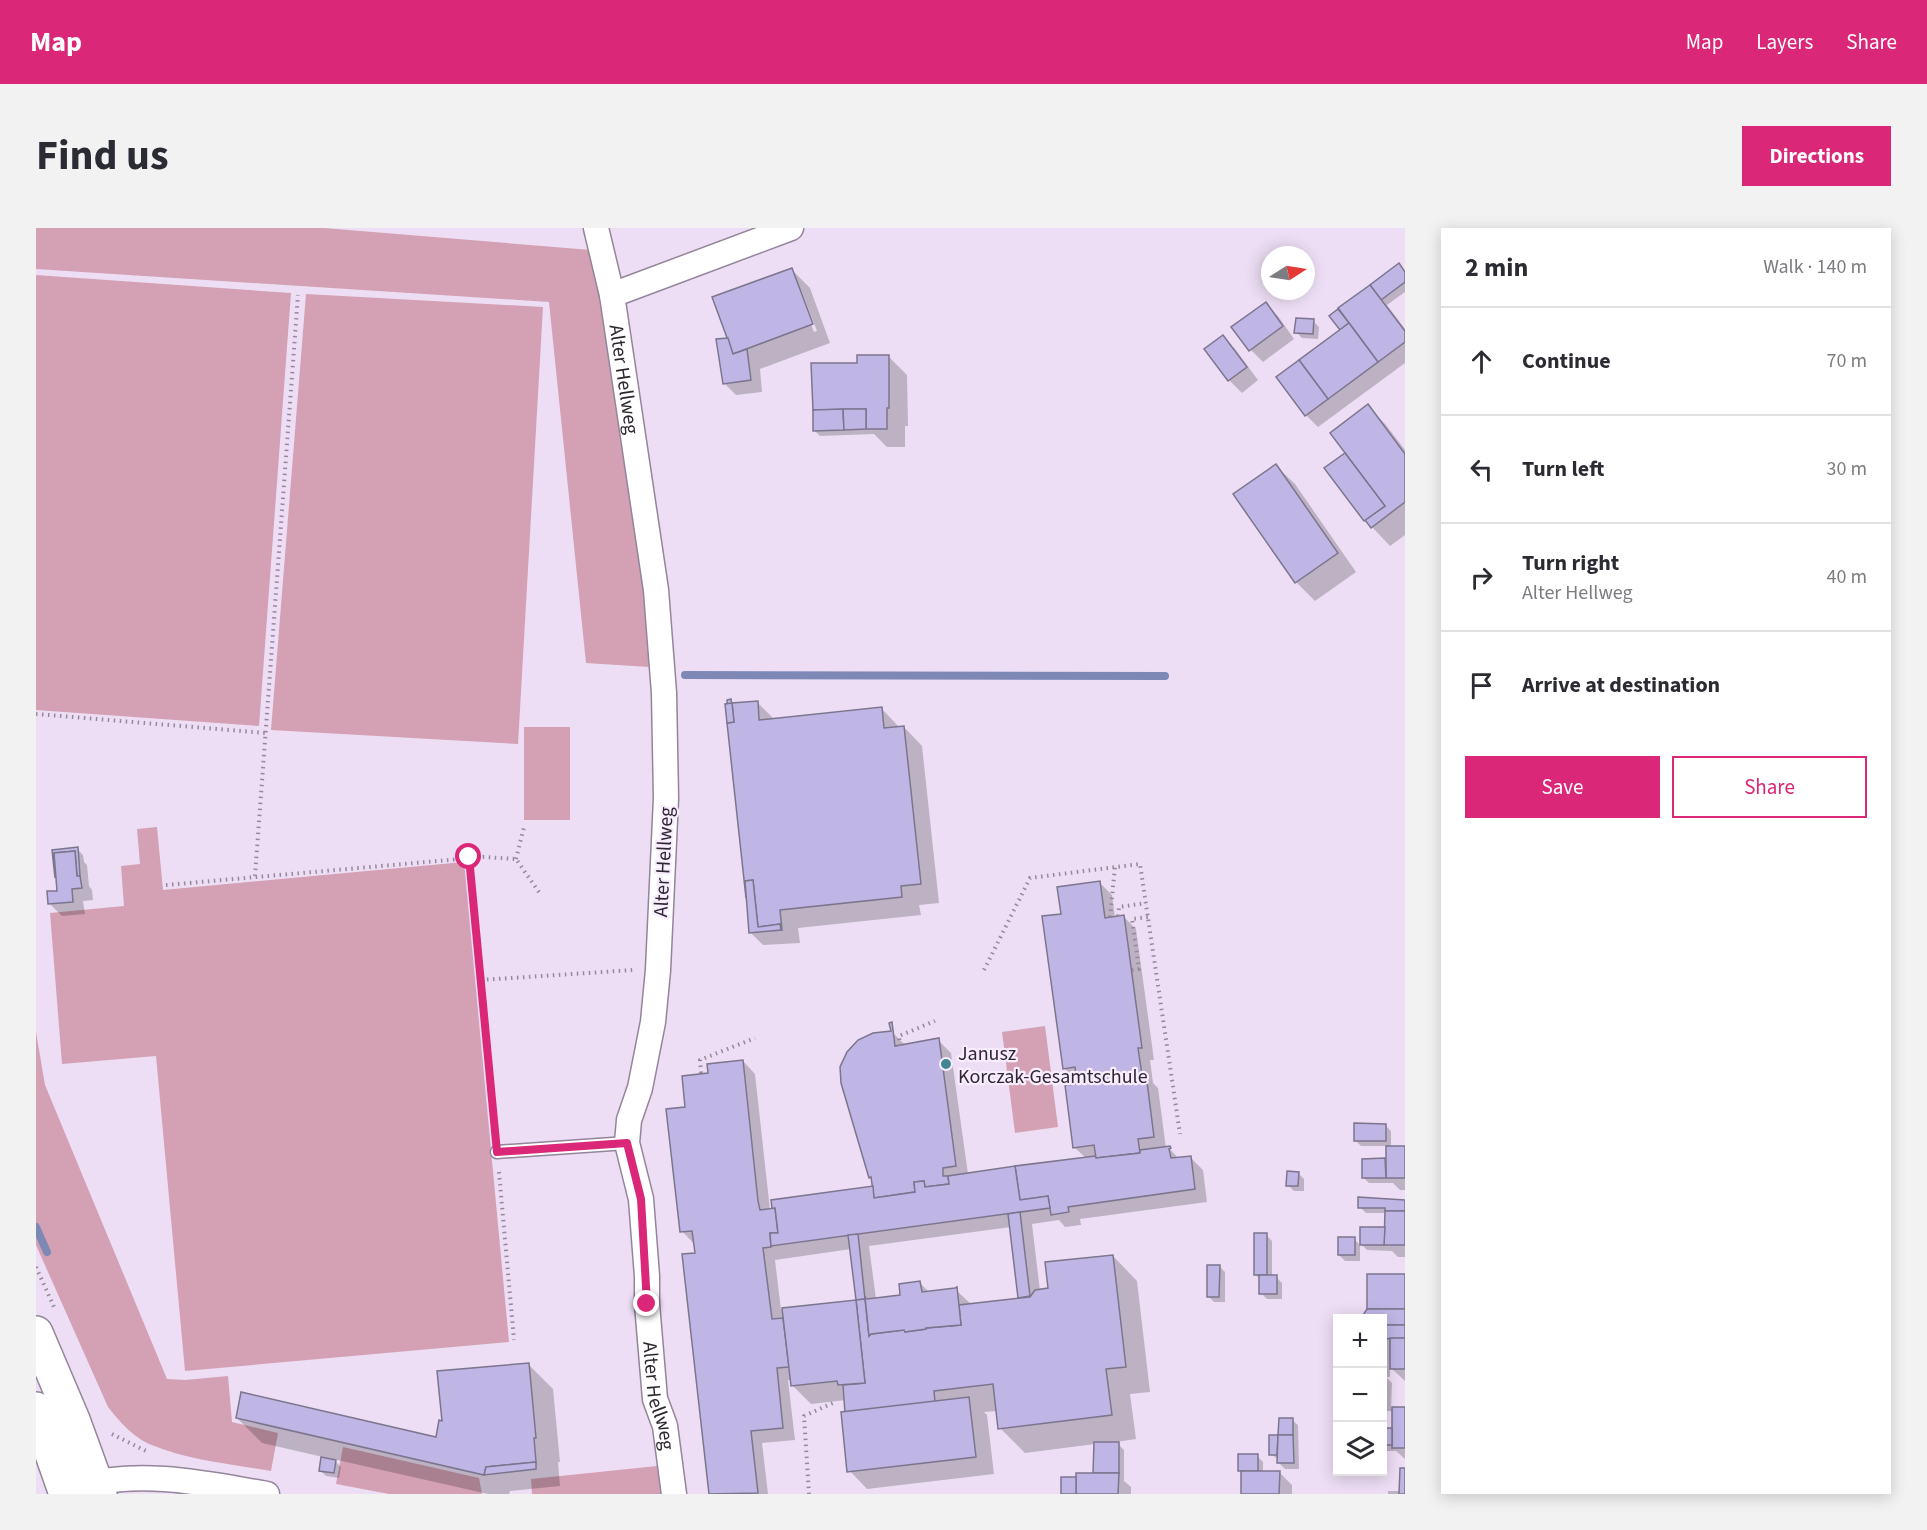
<!DOCTYPE html>
<meta charset="utf-8">
<style>
:root{--surface:#fff;--page:#f2f2f3;--text:#2b2b33;--muted:#7c7c81;--line:#e1e1e2;--accent:#db2777}
body{margin:0;font-family:"Source Sans 3",sans-serif;background:var(--page);color:var(--text)}
.controls{position:absolute;right:18px;bottom:18px;display:grid;overflow:hidden;border-radius:0px;box-shadow:0 3px 15px #0003}
.controls button{width:54px;height:54px;display:grid;place-items:center;padding:0;border:0;border-bottom:2px solid var(--line);background:var(--surface);color:var(--text);font:30px sans-serif}
.compass{position:absolute;left:1225px;top:18px;width:54px;height:54px;border-radius:50%;background:var(--surface);box-shadow:0 3px 15px #0003;rotate:78deg}
.stop{position:absolute;width:18px;height:18px;margin:-14px;border:4px solid #db2777;border-radius:50%;background:#fff}
.stop.end{background:#db2777;border-color:#fff;box-shadow:0 2px 6px #0008}
.list{margin:0;padding:0;list-style:none}
h2{display:flex;justify-content:space-between;align-items:center;height:78px;margin:0;padding:0 24px;font-size:26px}
h2 small{font-size:20px;font-weight:400;color:var(--muted)}
.list li{display:grid;grid-template-columns:39px 1fr auto;gap:18px;align-items:center;box-sizing:border-box;height:108px;padding:0 24px;border-top:2px solid var(--line)}
.list b{display:block;font-size:22px;white-space:nowrap}
.list p{margin:0;font-size:20px;white-space:nowrap;color:var(--muted)}
.list em{font-size:20px;font-style:normal;color:var(--muted)}
.actions{display:flex;gap:12px;padding:18px 24px}
.actions a{flex:1;padding:14px 0;border:2px solid var(--accent);border-radius:0px;text-align:center;font-size:21px;color:var(--accent)}
.actions .main{background:var(--accent);color:#fff}
.icon{flex:none;width:33px;height:33px;fill:none;stroke:currentColor;stroke-width:2;stroke-linecap:round;stroke-linejoin:round}
.map{position:relative;flex:none;width:1369px;height:1266px;overflow:hidden;border-radius:0px}
header{display:flex;align-items:center;gap:36px;box-sizing:border-box;height:84px;padding:0 30px;background:var(--accent);color:#fff}
header strong{font-size:28px}
nav{display:flex;gap:33px;margin-inline-start:auto;font-size:21px}
.intro{display:flex;align-items:center;justify-content:space-between;box-sizing:border-box;height:144px;padding:0 36px}
h1{margin:0;font-size:42px}
.button{padding:15px 27px;border-radius:0px;background:var(--accent);color:#fff;font-size:21px;font-weight:700}
main{display:flex;gap:36px;padding:0 36px}
aside{flex:1;background:var(--surface);border-radius:0px;box-shadow:0 3px 15px #0003}
.map>svg:first-child{display:block}
.green{fill:#d3a1b3}
.shadow{fill:#0003;fill-rule:evenodd}
.lines{fill:none;stroke-linecap:round;stroke-linejoin:round}
.stream{stroke:#7d88b5;stroke-width:8}
.building{fill:#c0b6e6;stroke:#7b768d;stroke-width:1.5}
.service-casing{stroke:#93859a;stroke-width:15}
.minor-casing{stroke:#93859a;stroke-width:27}
.secondary-casing{stroke:#93859a;stroke-width:36}
.path{stroke:#948999;stroke-width:4;stroke-dasharray:1.5 4.5;stroke-linecap:butt}
.service{stroke:#fff;stroke-width:12}
.minor{stroke:#fff;stroke-width:24}
.secondary{stroke:#fff;stroke-width:33}
.route{stroke:#db2777;stroke-width:8}
.poi-dot{fill:#428694;stroke:#f9ecff;stroke-width:2}
.labels{text-anchor:middle;stroke-width:4.5;stroke-linejoin:round;paint-order:stroke}
.street-label{font-size:20px;fill:#2d272f;stroke:#f9ecff}
.poi-label{font-size:20px;fill:#2d272f;stroke:#f9ecff;text-anchor:start}
</style>
<header>
<strong>Map</strong>
<nav><a>Map</a><a>Layers</a><a>Share</a></nav>
</header>
<div class="intro"><h1>Find us</h1><a class="button">Directions</a></div>
<main>
<div class="map">
<svg width="1369" height="1266" viewBox="0 0 1369 1266">
<rect width="100%" height="100%" fill="#eddef5"/>
<!-- green -->
<g class="green">
<polygon points="0,0 288,0 555,22 569,77 607,361 613,439 550,435 513,74 0,41"/>
<polygon points="0,47 255,65 223,498 0,482"/>
<polygon points="270,66 507,79 482,516 235,502"/>
<rect x="488" y="499" width="46" height="93"/>
<polygon points="121,599 127,662 428,634 473,1114 149,1143 120,828 26,836 14,685 88,678 85,638 104,636 101,601"/>
<polygon points="1009,798 1022,899 979,905 966,804"/>
<path d="M0,804l9,53 122,294 18,1 43,-4 4,46 46,11 -7,38c-40,-7 -84,-11 -122,-27 -17,-8 -30,-23 -41,-37l-72,-162z"/>
<polygon points="307,1219 443,1250 446,1266 353,1266 300,1256"/>
<polygon points="621,1238 626,1266 496,1266 495,1251"/>
</g>
<!-- shadow -->
<g class="shadow">
<polygon points="1363,37 1369,44 1369,64 1351,77 1369,101 1369,135 1282,199 1270,187 1306,102 1295,88"/>
<path d="M755,41l19,19 20,55 -70,26 2,23 -26,3 -12,-12 6,-44zM762,62h3l16,41 -3,1z"/>
<polygon points="1229,76 1242,88 1258,111 1227,134 1215,122 1198,99"/>
<polygon points="1277,93 1283,99 1282,111 1266,110 1260,104"/>
<polygon points="1186,109 1199,121 1222,152 1206,165 1193,152 1170,122"/>
<polygon points="852,128 871,147 872,198 869,198 869,219 851,219 838,206 784,208 778,202 823,136"/>
<polygon points="1332,178 1350,197 1369,222 1369,307 1354,318 1336,299 1290,240 1311,225"/>
<polygon points="1240,238 1259,256 1320,344 1279,373 1260,354"/>
<polygon points="695,473 698,477 721,474 739,492 845,480 864,500 868,499 886,518 903,675 883,677 885,687 762,700 764,715 727,717 715,705"/>
<polygon points="41,621 47,627 48,634 51,637 53,658 56,662 57,672 47,673 49,686 26,688 13,675 23,664"/>
<path d="M1064,655l12,12 3,23 9,-1 12,12 18,131h-4l3,23 5,5 8,60 2,-1 11,12 11,-2 13,13 4,32 -127,17 1,6 -16,2 -6,-7 -27,4 8,67 10,-2 63,-33 24,25 13,111 -20,2 6,45 -20,3 8,8v31l7,6v7h-69l15,-15 20,-5 -2,-30 -70,9 -25,-25 -2,-17 -14,1 3,3 7,59 -127,15 -18,-19 -3,-70 -35,4 -19,-19v-5h-4l7,60 -33,3 6,51h-57l-26,-239 11,-1 -1,-9 -13,-14 5,-123 23,-34 33,-13 12,13 15,136h3v-9l102,-14 17,-155 13,13 33,-5 13,13 17,121 118,-16 -11,-10 4,-63 -15,-17 -1,-153zM975,999l9,71 2,2 -50,5 -16,-15 -26,3 -10,-10 -18,13 -26,3 -7,-53zM815,1021l6,53 -76,8 -6,-50z"/>
<polygon points="1349,897 1355,903 1355,919 1369,919 1369,962 1364,962 1357,955 1333,955 1327,949 1349,932 1351,935 1351,918 1325,918 1319,912"/>
<polygon points="1262,945 1268,951 1268,963 1258,963 1252,957"/>
<polygon points="1324,971 1369,973 1369,1029 1362,1029 1356,1023 1331,1022 1325,1016 1350,1001 1350,985 1330,985 1324,979"/>
<polygon points="1230,1007 1236,1013 1236,1049 1240,1049 1246,1055 1246,1071 1231,1071 1225,1065 1225,1052 1220,1047"/>
<polygon points="1318,1011 1324,1017 1324,1033 1309,1033 1303,1027"/>
<polygon points="1183,1038 1189,1044 1189,1074 1178,1074 1172,1068"/>
<polygon points="1332,1047 1369,1047 1369,1153 1354,1139 1354,1149 1350,1149 1356,1155 1355,1181 1369,1181 1369,1231 1360,1223 1346,1223 1346,1202 1357,1202 1357,1183 1346,1183 1346,1090 1327,1090 1332,1081"/>
<polygon points="492,1136 517,1161 524,1234 522,1234 524,1258 474,1263 473,1266 452,1266 297,1231 305,1239 303,1250 290,1248 284,1242 287,1229 226,1215 201,1190 401,1211 408,1195"/>
<polygon points="1256,1192 1262,1197 1263,1241 1249,1241 1243,1235 1243,1232 1235,1226 1235,1208 1244,1208"/>
<polygon points="1221,1228 1227,1234 1227,1244 1244,1245 1256,1257 1256,1266 1206,1266 1206,1245 1204,1242"/>
<polygon points="1366,1242 1369,1242 1369,1266 1352,1266 1352,1263 1363,1263 1365,1265"/>
</g>
<g class="lines">
<!-- stream -->
<g class="stream">
<polyline points="649,447 1129,448"/>
<polyline points="0,999 11,1024"/>
</g>
</g>
<!-- building -->
<g class="building">
<polygon points="1363,35 1369,44 1369,54 1345,72 1334,57"/>
<polygon points="756,40 777,96 697,126 676,69"/>
<polygon points="1334,57 1369,103 1369,114 1342,134 1302,80"/>
<polygon points="1230,74 1247,98 1213,123 1195,99"/>
<polygon points="1302,81 1313,95 1304,102 1293,88"/>
<polygon points="1260,90 1278,91 1277,106 1258,105"/>
<polygon points="1313,95 1342,134 1292,171 1263,132"/>
<polygon points="1187,107 1211,139 1192,153 1168,121"/>
<polygon points="692,110 697,126 711,121 715,152 687,156 680,111"/>
<polygon points="821,127 853,127 853,180 851,180 851,201 830,201 830,181 777,182 775,135 821,135"/>
<polygon points="1263,132 1292,171 1269,188 1240,149"/>
<polygon points="1332,176 1369,226 1369,274 1335,300 1329,292 1349,278 1294,205"/>
<polygon points="807,181 808,202 777,203 777,182"/>
<polygon points="807,181 830,181 830,201 808,202"/>
<polygon points="1309,225 1349,278 1328,293 1288,240"/>
<polygon points="1240,236 1302,325 1259,355 1197,266"/>
<polygon points="695,471 698,494 693,494 691,472"/>
<polygon points="722,473 723,492 846,479 848,500 868,498 885,656 865,658 866,669 744,682 746,702 745,702 744,696 722,699 717,652 709,653 710,670 691,495 698,494 696,475"/>
<polygon points="696,475 698,494 691,495 689,476"/>
<polygon points="42,619 44,648 41,648 39,623 18,625 19,650 16,622"/>
<polygon points="39,623 41,648 44,648 46,660 36,661 37,674 12,676 11,663 21,663 18,625"/>
<polygon points="717,652 722,699 744,696 745,702 713,705 709,653"/>
<polygon points="1064,653 1069,690 1088,687 1106,820 1102,820 1106,847 1110,846 1118,909 1102,911 1104,925 1060,930 1058,917 1037,920 1029,857 1041,856 1039,839 1027,841 1006,688 1025,686 1021,659"/>
<polygon points="856,794 859,818 903,810 920,938 907,940 907,948 912,948 913,956 889,959 888,953 878,954 879,964 838,970 835,949 833,950 805,855 804,839 811,824 822,812 837,805 855,803 853,795"/>
<polygon points="707,832 722,973 724,982 739,980 742,1005 734,1005 735,1019 727,1020 736,1091 747,1090 753,1139 741,1140 747,1200 715,1203 722,1265 673,1266 646,1026 659,1025 656,1003 644,1004 630,881 649,879 646,848 672,845 671,836"/>
<polygon points="1318,895 1350,896 1350,913 1318,913"/>
<polygon points="1134,918 1135,920 1133,921 1135,930 1155,928 1159,961 1032,979 1033,984 1015,987 1012,968 984,972 979,938 1059,928 1060,930 1104,925 1104,922"/>
<rect x="1350" y="918" width="19" height="32"/>
<polygon points="1349,930 1350,950 1326,950 1326,931"/>
<polygon points="979,938 984,972 1012,968 1014,980 735,1018 734,1005 742,1005 739,980 736,980 735,972 837,958 838,970 879,964 878,954 888,953 889,959 913,956 912,948"/>
<polygon points="1251,943 1263,944 1262,958 1250,958"/>
<polygon points="1322,969 1369,972 1369,983 1349,983 1349,980 1322,980"/>
<polygon points="1349,983 1369,983 1369,1017 1348,1017"/>
<polygon points="984,984 994,1068 982,1070 972,986"/>
<polygon points="1324,999 1349,999 1348,1017 1324,1017"/>
<rect x="1218" y="1005" width="13" height="42"/>
<polygon points="822,1006 829,1071 820,1072 812,1007"/>
<rect x="1302" y="1009" width="17" height="18"/>
<polygon points="1077,1027 1090,1139 1070,1141 1076,1187 962,1201 957,1156 898,1163 899,1174 809,1185 807,1157 829,1155 820,1072 829,1071 833,1108 835,1106 868,1102 869,1104 890,1101 890,1100 925,1097 923,1077 994,1069 999,1062 1012,1060 1009,1034"/>
<polygon points="1171,1037 1184,1037 1183,1069 1171,1069"/>
<rect x="1331" y="1046" width="38" height="35"/>
<rect x="1223" y="1047" width="18" height="19"/>
<polygon points="884,1053 886,1064 919,1060 921,1059 925,1097 890,1100 890,1101 869,1104 868,1102 835,1106 833,1108 829,1069 831,1071 864,1067 863,1056"/>
<polygon points="820,1072 829,1155 802,1157 801,1153 755,1158 746,1080"/>
<polygon points="1331,1081 1369,1081 1369,1097 1346,1097 1346,1090 1325,1090"/>
<polygon points="1346,1097 1369,1097 1369,1110 1346,1111"/>
<rect x="1354" y="1110" width="15" height="31"/>
<polygon points="493,1135 500,1210 498,1210 500,1234 450,1239 448,1247 200,1190 205,1164 400,1209 403,1192 406,1193 401,1143"/>
<polygon points="933,1169 940,1229 811,1244 805,1184"/>
<rect x="1356" y="1179" width="13" height="41"/>
<polygon points="1243,1190 1257,1190 1257,1207 1242,1207"/>
<rect x="1346" y="1200" width="10" height="17"/>
<polygon points="1233,1207 1242,1207 1241,1227 1233,1227"/>
<polygon points="1242,1207 1257,1207 1258,1235 1241,1235"/>
<polygon points="1058,1214 1083,1214 1083,1245 1057,1245"/>
<rect x="1202" y="1226" width="20" height="17"/>
<polygon points="285,1229 300,1232 298,1245 283,1243"/>
<polygon points="500,1234 500,1241 448,1247 450,1239"/>
<polygon points="1364,1240 1369,1240 1369,1266 1363,1266"/>
<polygon points="1205,1243 1244,1243 1243,1266 1205,1266"/>
<polygon points="1040,1245 1083,1245 1082,1266 1040,1266"/>
<rect x="1025" y="1249" width="15" height="17"/>
</g>
<g class="lines">
<!-- service casing -->
<g class="service-casing">
<polyline id="service" points="461,924 591,915"/>
</g>
<!-- minor casing -->
<g class="minor-casing">
<g id="minor">
<path id="s1" d="M560,0l16,67 44,295 8,103 2,105 -8,172 -5,52 -13,66 -11,32 -2,23 14,56 6,77v28l8,95 10,27 9,68"/>
<polyline points="576,67 755,0"/>
<path d="M46,1258c59,-17 126,-2 185,8"/>
</g>
</g>
<!-- secondary casing -->
<g class="secondary-casing">
<g id="secondary">
<polyline points="0,1105 37,1192 64,1266"/>
<polyline points="0,1181 30,1266"/>
</g>
</g>
<!-- path -->
<g class="path">
<polyline points="0,486 230,505"/>
<polyline points="433,629 459,906"/>
<polyline points="480,631 488,599"/>
<polyline points="219,648 262,67"/>
<polyline points="130,657 447,629 480,631 505,667"/>
<polyline points="1082,688 1083,679 1110,675"/>
<polyline points="1074,689 1079,639"/>
<polyline points="948,742 994,650 1104,636 1144,906"/>
<polyline points="1096,742 1103,741 1096,691 1112,689"/>
<polyline points="445,752 597,742"/>
<polyline points="864,818 863,808 899,793"/>
<polyline points="665,845 664,832 719,810"/>
<polyline points="463,944 478,1112"/>
<polyline points="0,1039 18,1079"/>
<polyline points="76,1206 112,1224"/>
<polyline points="773,1266 768,1188 799,1174"/>
</g>
<!-- service -->
<use href="#service" class="service"/>
<!-- minor -->
<use href="#minor" class="minor"/>
<!-- secondary -->
<use href="#secondary" class="secondary"/>
</g>
<g class="lines">
<!-- route -->
<polyline class="route" points="433,629 461,924 591,915 605,971 611,1076"/>
</g>
<!-- markers -->
<circle class="poi-dot" cx="910" cy="836" r="6"/>
<g class="labels">
<!-- street labels -->
<g class="street-label">
<text dy="7" stroke="none"><textPath href="#s1" startOffset="154">Alter Hellweg</textPath></text>
<text transform="translate(627 634) rotate(-87)" y="7">Alter Hellweg</text>
<text dy="7" stroke="none"><textPath href="#s1" startOffset="1180">Alter Hellweg</textPath></text>
</g>
<!-- poi labels -->
<g class="poi-label">
<text x="922" y="832">Janusz<tspan x="922" dy="23">Korczak-Gesamtschule</tspan></text>
</g>
</g>
</svg>
<div class="controls">
<button>+</button>
<button>−</button>
<button><svg class="icon" aria-label="layers" viewBox="0 0 24 24"><path d="M12 4l9 5-9 5-9-5zM3 14l9 5 9-5"/></svg></button>
</div>
<svg class="compass" viewBox="-18 -18 36 36"><path d="M0-13l5 13h-10z" fill="#e53935"/><path d="M0 13l5-13h-10z" fill="#7c7c81"/></svg>
<div class="stop" style="left:433px;top:629px"></div>
<div class="stop end" style="left:611px;top:1076px"></div>
</div>
<aside>
<h2>2 min<small>Walk · 140 m</small></h2>
<ul class="list">
<li><svg class="icon" aria-label="ahead" viewBox="0 0 24 24"><path d="M12 20V5M6 11l6-6 6 6"/></svg><div><b>Continue</b></div><em>70 m</em></li>
<li><svg class="icon" aria-label="left" viewBox="0 0 24 24"><path d="M17 20v-9H6M10 6l-5 5 5 5"/></svg><div><b>Turn left</b></div><em>30 m</em></li>
<li><svg class="icon" aria-label="right" viewBox="0 0 24 24"><path d="M7 20v-9h11M14 6l5 5-5 5"/></svg><div><b>Turn right</b><p>Alter Hellweg</p></div><em>40 m</em></li>
<li><svg class="icon" aria-label="arrive" viewBox="0 0 24 24"><path d="M6 21V4h12l-3 4 3 4H6"/></svg><div><b>Arrive at destination</b></div></li>
</ul>
<div class="actions"><a class="main">Save</a><a>Share</a></div>
</aside>
</main>
